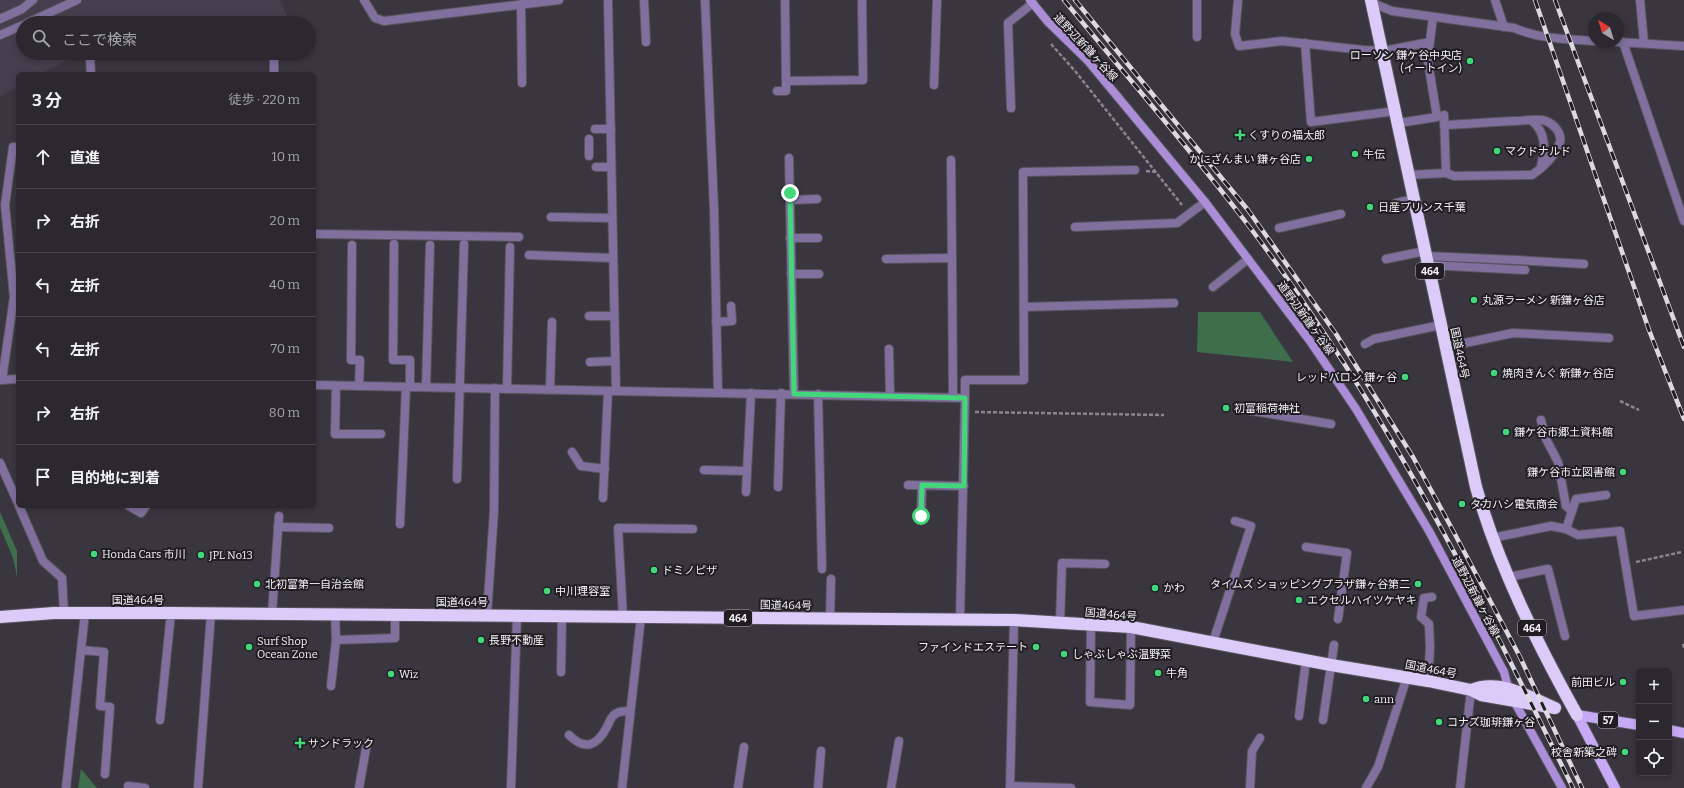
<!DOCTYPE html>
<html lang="ja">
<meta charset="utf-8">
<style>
:root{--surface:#2b282f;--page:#37343b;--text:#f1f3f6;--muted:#a6a6aa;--line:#47444b}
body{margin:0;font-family:Bitter,"Noto Sans JP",serif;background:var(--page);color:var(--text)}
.controls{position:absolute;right:12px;bottom:12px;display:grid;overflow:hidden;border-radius:6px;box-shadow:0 2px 6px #0003}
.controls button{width:36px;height:36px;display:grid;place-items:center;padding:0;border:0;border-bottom:1px solid var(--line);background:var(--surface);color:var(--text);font:20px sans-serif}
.compass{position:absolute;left:1588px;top:12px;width:36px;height:36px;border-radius:50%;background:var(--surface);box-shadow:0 2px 6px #0003;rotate:322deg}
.stop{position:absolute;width:12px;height:12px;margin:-9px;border:3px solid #43d77b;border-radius:50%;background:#fff}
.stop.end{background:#43d77b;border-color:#fff;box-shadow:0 1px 4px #0008}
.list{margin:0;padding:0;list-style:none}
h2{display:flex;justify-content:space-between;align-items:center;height:52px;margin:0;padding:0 16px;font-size:17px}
h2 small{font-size:13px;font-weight:400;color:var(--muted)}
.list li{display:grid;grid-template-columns:26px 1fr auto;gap:12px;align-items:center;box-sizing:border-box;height:64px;padding:0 16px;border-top:1px solid var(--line)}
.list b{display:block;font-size:15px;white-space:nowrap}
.list em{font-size:13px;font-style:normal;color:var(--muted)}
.icon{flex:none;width:22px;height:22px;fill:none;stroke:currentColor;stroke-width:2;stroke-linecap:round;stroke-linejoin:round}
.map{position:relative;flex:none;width:1684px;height:788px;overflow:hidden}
.search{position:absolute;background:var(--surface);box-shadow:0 2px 6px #0003;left:16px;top:16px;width:300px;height:44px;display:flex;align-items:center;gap:10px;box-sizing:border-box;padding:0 14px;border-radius:22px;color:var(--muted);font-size:15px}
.panel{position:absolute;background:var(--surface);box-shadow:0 2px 6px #0003;left:16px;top:72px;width:300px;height:436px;border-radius:6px}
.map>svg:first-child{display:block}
.built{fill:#453f4d}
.green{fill:#3e6e4b}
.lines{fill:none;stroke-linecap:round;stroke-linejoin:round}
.lane-casing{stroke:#57545c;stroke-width:10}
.street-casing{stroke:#57545c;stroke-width:10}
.secondary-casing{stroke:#57545c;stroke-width:10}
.primary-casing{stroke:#57545c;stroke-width:12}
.highway-casing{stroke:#57545c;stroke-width:14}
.path{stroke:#89868e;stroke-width:2.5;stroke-dasharray:4 2;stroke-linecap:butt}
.lane{stroke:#81709e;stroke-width:8}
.street{stroke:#81709e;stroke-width:8}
.secondary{stroke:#ab8ed7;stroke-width:8}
.primary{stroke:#c7aaf5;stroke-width:10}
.highway{stroke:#dccbf8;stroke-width:12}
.rail-casing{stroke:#dcdae0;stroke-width:4.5}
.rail{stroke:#201e22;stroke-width:3;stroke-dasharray:9;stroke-linecap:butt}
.route{stroke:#43d77b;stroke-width:5}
.poi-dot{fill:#43d77b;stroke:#201e22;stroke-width:1.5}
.labels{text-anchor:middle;stroke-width:4;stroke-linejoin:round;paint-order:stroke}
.shield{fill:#201e22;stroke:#b4b2b7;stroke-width:1}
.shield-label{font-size:10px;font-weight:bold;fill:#f3f1f7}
.street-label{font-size:11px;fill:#f3f1f7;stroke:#201e22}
.poi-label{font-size:11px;fill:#f3f1f7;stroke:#201e22;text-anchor:start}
</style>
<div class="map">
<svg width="1684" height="788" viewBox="0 0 1684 788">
<rect width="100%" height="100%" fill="#39363f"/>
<!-- built -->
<polygon class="built" points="0,0 280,0 289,20 235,23 23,23 23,53 81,53 40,74 18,74 18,86 0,97"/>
<!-- green -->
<g class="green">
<polygon points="1198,312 1260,312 1293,362 1197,352"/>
<polygon points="0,512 17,551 17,577 13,558 0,527"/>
<polygon points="81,769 97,788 78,788"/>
</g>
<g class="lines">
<!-- lane casing -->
<g class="lane-casing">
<g id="lane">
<polyline points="644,0 646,42"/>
<polyline points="1197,0 1197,37"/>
<polyline points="1238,0 1235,34 1239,46 1282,41 1363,50 1383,51 1425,43 1437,117 1399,123"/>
<polyline points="1495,0 1504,27"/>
<polyline points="1640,0 1644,43"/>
<polyline points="0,19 22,9 33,0"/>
<polyline points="27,23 77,0"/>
<polyline points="0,35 23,25"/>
<polyline points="1623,42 1684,221"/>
<polyline points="1305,43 1311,122 1396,111"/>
<polyline points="1429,49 1433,17"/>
<polyline points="90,58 91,74"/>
<path d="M1531,120c16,13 14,28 10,47"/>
<path d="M1444,125c24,-1 47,-3 71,-4 9,0 22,-3 31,0 8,3 16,12 14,21 -4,13 -17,26 -28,33l-78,1 -8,-3"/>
<polyline points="595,129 611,129"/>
<polyline points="589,139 589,156"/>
<polyline points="596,167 611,167"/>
<polyline points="1409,175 1446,173 1444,115"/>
<polyline points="790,200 817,199"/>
<polyline points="1396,203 1414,199"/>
<polyline points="551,217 612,218"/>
<polyline points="1279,228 1341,214"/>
<polyline points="314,234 519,237"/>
<polyline points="790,238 818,238"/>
<polyline points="394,244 393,360 410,360 410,387"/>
<polyline points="352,245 351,360 360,360 359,386"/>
<polyline points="529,255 613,258"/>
<polyline points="1386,259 1425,251"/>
<polyline points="1516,260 1584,264"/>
<polyline points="1428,265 1525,270"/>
<polyline points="791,274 819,274"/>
<polyline points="1213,287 1248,259"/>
<polyline points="589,316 614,316"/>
<polyline points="716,322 732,321 731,306"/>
<polyline points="1365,344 1374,339 1441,325"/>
<polyline points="1446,347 1513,333 1609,338"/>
<polyline points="889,349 890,396"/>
<polyline points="590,362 615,361"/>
<polyline points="336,386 335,434 381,434"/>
<polyline points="426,387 430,245"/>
<polyline points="507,389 510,247"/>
<polyline points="550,389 552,322"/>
<polyline points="818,394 822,569"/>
<polyline points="1541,420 1545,437 1558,462 1566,506 1572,511"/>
<polyline points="572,452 581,466 605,469"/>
<polyline points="0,463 18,503"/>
<polyline points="704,470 747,471"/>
<polyline points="457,479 464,244"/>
<polyline points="908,485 964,486"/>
<polyline points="19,506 43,561 62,578 64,613"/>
<polyline points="129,506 141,513 146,506"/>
<polyline points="921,516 922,485"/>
<polyline points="400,524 406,387"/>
<polyline points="278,527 329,528"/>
<polyline points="1566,529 1576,499 1606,495"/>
<polyline points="1620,531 1634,616 1684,610"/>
<polyline points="1306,547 1347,553 1338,619"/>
<polyline points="1509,577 1548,569 1565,636"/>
<polyline points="272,613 279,516"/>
<polyline points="335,614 336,640 395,638 395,615"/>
<polyline points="487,615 494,511 495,388"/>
<polyline points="623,617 618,528 693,529"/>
<polyline points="830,619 831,579"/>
<polyline points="1060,623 1062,563 1105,564"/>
<polyline points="1091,625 1090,702 1130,705 1131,627"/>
<polyline points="81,650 104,652 100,706 110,707 105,774"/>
<polyline points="561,672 562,616"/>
<polyline points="1428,681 1430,647 1429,624 1421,617 1424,598 1432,597"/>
<polyline points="331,686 336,640"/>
<polyline points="1299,716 1306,660"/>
<polyline points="160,720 171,613"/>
<polyline points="1323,720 1334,645"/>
<path d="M569,735c16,16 28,11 38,-8 2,-4 3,-8 6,-11 4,-5 11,-5 17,-5"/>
<polyline points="128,786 145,788"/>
<polyline points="359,788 367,743"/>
<polyline points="738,788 744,747"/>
<polyline points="818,788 821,751"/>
<polyline points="891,788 899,741"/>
<polyline points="1250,788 1252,751 1260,738"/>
<polyline points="1366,788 1378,767 1407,677"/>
</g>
</g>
<!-- street casing -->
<g class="street-casing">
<g id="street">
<polyline points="364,0 375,18 384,21 559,0"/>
<polyline points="608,0 616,391"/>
<polyline points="705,0 714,209 718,392"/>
<polyline points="785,0 786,81 863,80 862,0"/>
<path d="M1370,2l22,9 122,17c26,11 52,11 80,13"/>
<polyline points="521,4 522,83"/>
<polyline points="1617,42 1684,46"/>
<polyline points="274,74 274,53"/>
<polyline points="934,85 937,0"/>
<polyline points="777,91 786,91 786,81"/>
<polyline points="1011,108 1008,23 1033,3"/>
<polyline points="789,158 794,393"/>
<polyline points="951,160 952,258"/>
<polyline points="1075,227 1177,223 1205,202"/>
<polyline points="1426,256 1516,260"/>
<polyline points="886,259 952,258 953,397"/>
<polyline points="1024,307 1174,303"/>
<polyline points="0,380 18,379"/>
<polyline points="2,380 14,297 5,205 13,147 18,147"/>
<polyline points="314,385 965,398 960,619"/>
<polyline points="965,398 965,380 1024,380 1023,172 1135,170"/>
<polyline points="1247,410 1331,424"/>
<polyline points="778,487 781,393"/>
<polyline points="746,492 751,393"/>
<polyline points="603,498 608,391"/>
<polyline points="1492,538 1551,526 1566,529 1578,535 1620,531"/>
<polyline points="1213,642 1251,526 1235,521"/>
<polyline points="1010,786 1071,788"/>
<polyline points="511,787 517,615"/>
<polyline points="66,788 85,613"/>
<polyline points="198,788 211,613"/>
<polyline points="622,788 641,617"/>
<polyline points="1010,788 1014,620"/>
<polyline points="1460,788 1471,690"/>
</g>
</g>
<!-- secondary casing -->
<g class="secondary-casing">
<g id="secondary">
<polyline points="1030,0 1048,22 1088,61 1205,202 1310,341 1356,409 1429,531 1504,672 1508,687"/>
<polyline points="1514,701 1562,788"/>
</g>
</g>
<!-- primary casing -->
<g class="primary-casing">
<g id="primary">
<polyline points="1577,715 1615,788"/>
<polyline points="1577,715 1639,725"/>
<polyline points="1669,730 1684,733"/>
</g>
</g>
<!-- highway casing -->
<g class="highway-casing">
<g id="highway">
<path d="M1371,0l105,487c23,80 61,156 101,228"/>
<path d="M0,617l54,-4h117l843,7 117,7 200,38 97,16 43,9 10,5 74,13c-26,-11 -55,-30 -84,-18"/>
</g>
</g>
<!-- path -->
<g class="path">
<polyline points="1051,44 1075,71 1182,205"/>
<polyline points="1146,171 1156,172"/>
<polyline points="1620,401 1639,410"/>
<polyline points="975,412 1164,415"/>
<polyline points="1636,562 1682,552"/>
<polyline points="1683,644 1684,648"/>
</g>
<!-- lane -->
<use href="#lane" class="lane"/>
<!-- street -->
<use href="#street" class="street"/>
<!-- secondary -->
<use href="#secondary" class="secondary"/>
<!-- primary -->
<use href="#primary" class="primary"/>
<!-- highway -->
<use href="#highway" class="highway"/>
<!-- rail casing -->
<g class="rail-casing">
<g id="rail">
<path d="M1064,0c59,72 120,142 177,216 30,38 58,79 85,120 96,143 171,298 247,452"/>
<polyline points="1075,0 1248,210 1336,334 1413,457 1450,525 1519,655 1582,788"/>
<polyline points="1535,0 1649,330 1684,419"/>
<polyline points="1555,0 1684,347"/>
</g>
</g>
<!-- rail -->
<use href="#rail" class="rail"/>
</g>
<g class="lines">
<!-- route -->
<polyline class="route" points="790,193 794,394 965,398 964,486 922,485 921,516"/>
</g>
<!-- markers -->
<g class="poi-dot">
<circle cx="1470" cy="61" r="4"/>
<path d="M1238 129h4v4h4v4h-4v4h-4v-4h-4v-4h4z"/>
<circle cx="1497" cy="151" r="4"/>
<circle cx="1355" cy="154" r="4"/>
<circle cx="1309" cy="159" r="4"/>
<circle cx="1370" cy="207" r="4"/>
<circle cx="1474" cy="300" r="4"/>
<circle cx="1494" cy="373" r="4"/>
<circle cx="1405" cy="377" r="4"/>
<circle cx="1226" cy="408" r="4"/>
<circle cx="1506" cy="432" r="4"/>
<circle cx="1623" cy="472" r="4"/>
<circle cx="1462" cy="504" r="4"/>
<circle cx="94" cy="554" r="4"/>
<circle cx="201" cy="555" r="4"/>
<circle cx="654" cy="570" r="4"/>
<circle cx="257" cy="584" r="4"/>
<circle cx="1418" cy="584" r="4"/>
<circle cx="1155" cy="588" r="4"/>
<circle cx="547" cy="591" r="4"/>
<circle cx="1299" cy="600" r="4"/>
<circle cx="481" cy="640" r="4"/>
<circle cx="249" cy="647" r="4"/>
<circle cx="1036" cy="647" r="4"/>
<circle cx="1064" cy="654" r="4"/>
<circle cx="1158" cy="673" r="4"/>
<circle cx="391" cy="674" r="4"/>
<circle cx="1623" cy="682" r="4"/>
<circle cx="1366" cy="699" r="4"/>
<circle cx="1439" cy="722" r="4"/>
<path d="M298 737h4v4h4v4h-4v4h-4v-4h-4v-4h4z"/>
<circle cx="1625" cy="752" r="4"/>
</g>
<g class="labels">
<!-- shield labels -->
<g class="shield">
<rect x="1416" y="263" width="28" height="16" rx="3"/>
<rect x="724" y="610" width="28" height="16" rx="3"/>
<rect x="1518" y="620" width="28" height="16" rx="3"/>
<rect x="1598" y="712" width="20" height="16" rx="3"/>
</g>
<g class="shield-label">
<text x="1430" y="275">464</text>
<text x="738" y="622">464</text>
<text x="1532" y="632">464</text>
<text x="1608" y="724">57</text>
</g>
<!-- street labels -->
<g class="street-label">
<text transform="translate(1086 47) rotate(47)" y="4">道野辺新鎌ヶ谷線</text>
<text transform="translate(1306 318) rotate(54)" y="4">道野辺新鎌ヶ谷線</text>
<text transform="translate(1460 353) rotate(78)" y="4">国道464号</text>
<text transform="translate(1476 596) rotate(62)" y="4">道野辺新鎌ヶ谷線</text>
<text x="138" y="604">国道464号</text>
<text x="462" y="606">国道464号</text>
<text transform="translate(786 605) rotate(1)" y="4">国道464号</text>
<text transform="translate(1111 614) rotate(5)" y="4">国道464号</text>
<text transform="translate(1431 669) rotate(11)" y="4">国道464号</text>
</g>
<!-- poi labels -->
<g class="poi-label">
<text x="1462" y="59" text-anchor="end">ローソン 鎌ケ谷中央店<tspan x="1462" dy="13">(イートイン)</tspan></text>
<text x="1248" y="139">くすりの福太郎</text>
<text x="1505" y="155">マクドナルド</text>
<text x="1363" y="158">牛伝</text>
<text x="1301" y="163" text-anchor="end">かにざんまい 鎌ヶ谷店</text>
<text x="1378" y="211">日産プリンス千葉</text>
<text x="1482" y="304">丸源ラーメン 新鎌ヶ谷店</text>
<text x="1502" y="377">焼肉きんぐ 新鎌ヶ谷店</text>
<text x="1397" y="381" text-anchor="end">レッドバロン 鎌ヶ谷</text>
<text x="1234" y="412">初富稲荷神社</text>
<text x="1514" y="436">鎌ケ谷市郷土資料館</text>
<text x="1615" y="476" text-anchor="end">鎌ケ谷市立図書館</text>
<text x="1470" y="508">タカハシ電気商会</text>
<text x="102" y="558">Honda Cars 市川</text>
<text x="209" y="559">JPL No13</text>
<text x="662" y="574">ドミノピザ</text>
<text x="265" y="588">北初富第一自治会館</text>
<text x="1410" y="588" text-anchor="end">タイムズ ショッピングプラザ鎌ヶ谷第二</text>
<text x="1163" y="592">かわ</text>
<text x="555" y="595">中川理容室</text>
<text x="1307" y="604">エクセルハイツケヤキ</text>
<text x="489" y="644">長野不動産</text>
<text x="257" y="645">Surf Shop<tspan x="257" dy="13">Ocean Zone</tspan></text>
<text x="1028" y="651" text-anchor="end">ファインドエステート</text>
<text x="1072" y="658">しゃぶしゃぶ温野菜</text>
<text x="1166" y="677">牛角</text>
<text x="399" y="678">Wiz</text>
<text x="1615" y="686" text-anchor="end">前田ビル</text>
<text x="1374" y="703">ann</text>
<text x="1447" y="726">コナズ珈琲鎌ヶ谷</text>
<text x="308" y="747">サンドラック</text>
<text x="1617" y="756" text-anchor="end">校舎新築之碑</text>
</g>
</g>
</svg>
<div class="controls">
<button>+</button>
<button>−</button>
<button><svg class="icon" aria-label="locate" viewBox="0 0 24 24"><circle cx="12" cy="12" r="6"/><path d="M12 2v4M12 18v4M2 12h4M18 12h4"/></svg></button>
</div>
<svg class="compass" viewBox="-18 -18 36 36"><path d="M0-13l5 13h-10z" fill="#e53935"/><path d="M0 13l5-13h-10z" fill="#a6a6aa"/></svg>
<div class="stop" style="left:921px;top:516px"></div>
<div class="stop end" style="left:790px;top:193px"></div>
<div class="search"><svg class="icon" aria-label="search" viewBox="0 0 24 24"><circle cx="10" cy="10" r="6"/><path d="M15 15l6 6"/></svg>ここで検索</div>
<section class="panel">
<h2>3 分<small>徒歩 · 220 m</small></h2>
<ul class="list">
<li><svg class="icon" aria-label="ahead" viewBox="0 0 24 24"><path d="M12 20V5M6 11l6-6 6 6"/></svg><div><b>直進</b></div><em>10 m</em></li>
<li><svg class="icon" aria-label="right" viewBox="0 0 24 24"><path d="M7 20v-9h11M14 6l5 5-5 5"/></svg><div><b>右折</b></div><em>20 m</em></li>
<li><svg class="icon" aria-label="left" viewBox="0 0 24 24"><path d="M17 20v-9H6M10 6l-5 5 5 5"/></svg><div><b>左折</b></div><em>40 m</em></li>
<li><svg class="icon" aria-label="left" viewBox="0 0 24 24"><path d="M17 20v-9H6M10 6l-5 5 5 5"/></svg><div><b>左折</b></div><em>70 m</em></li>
<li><svg class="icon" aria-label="right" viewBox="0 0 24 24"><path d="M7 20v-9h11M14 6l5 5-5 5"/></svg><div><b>右折</b></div><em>80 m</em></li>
<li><svg class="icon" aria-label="arrive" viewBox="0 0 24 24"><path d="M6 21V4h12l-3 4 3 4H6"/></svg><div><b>目的地に到着</b></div></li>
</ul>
</section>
</div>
